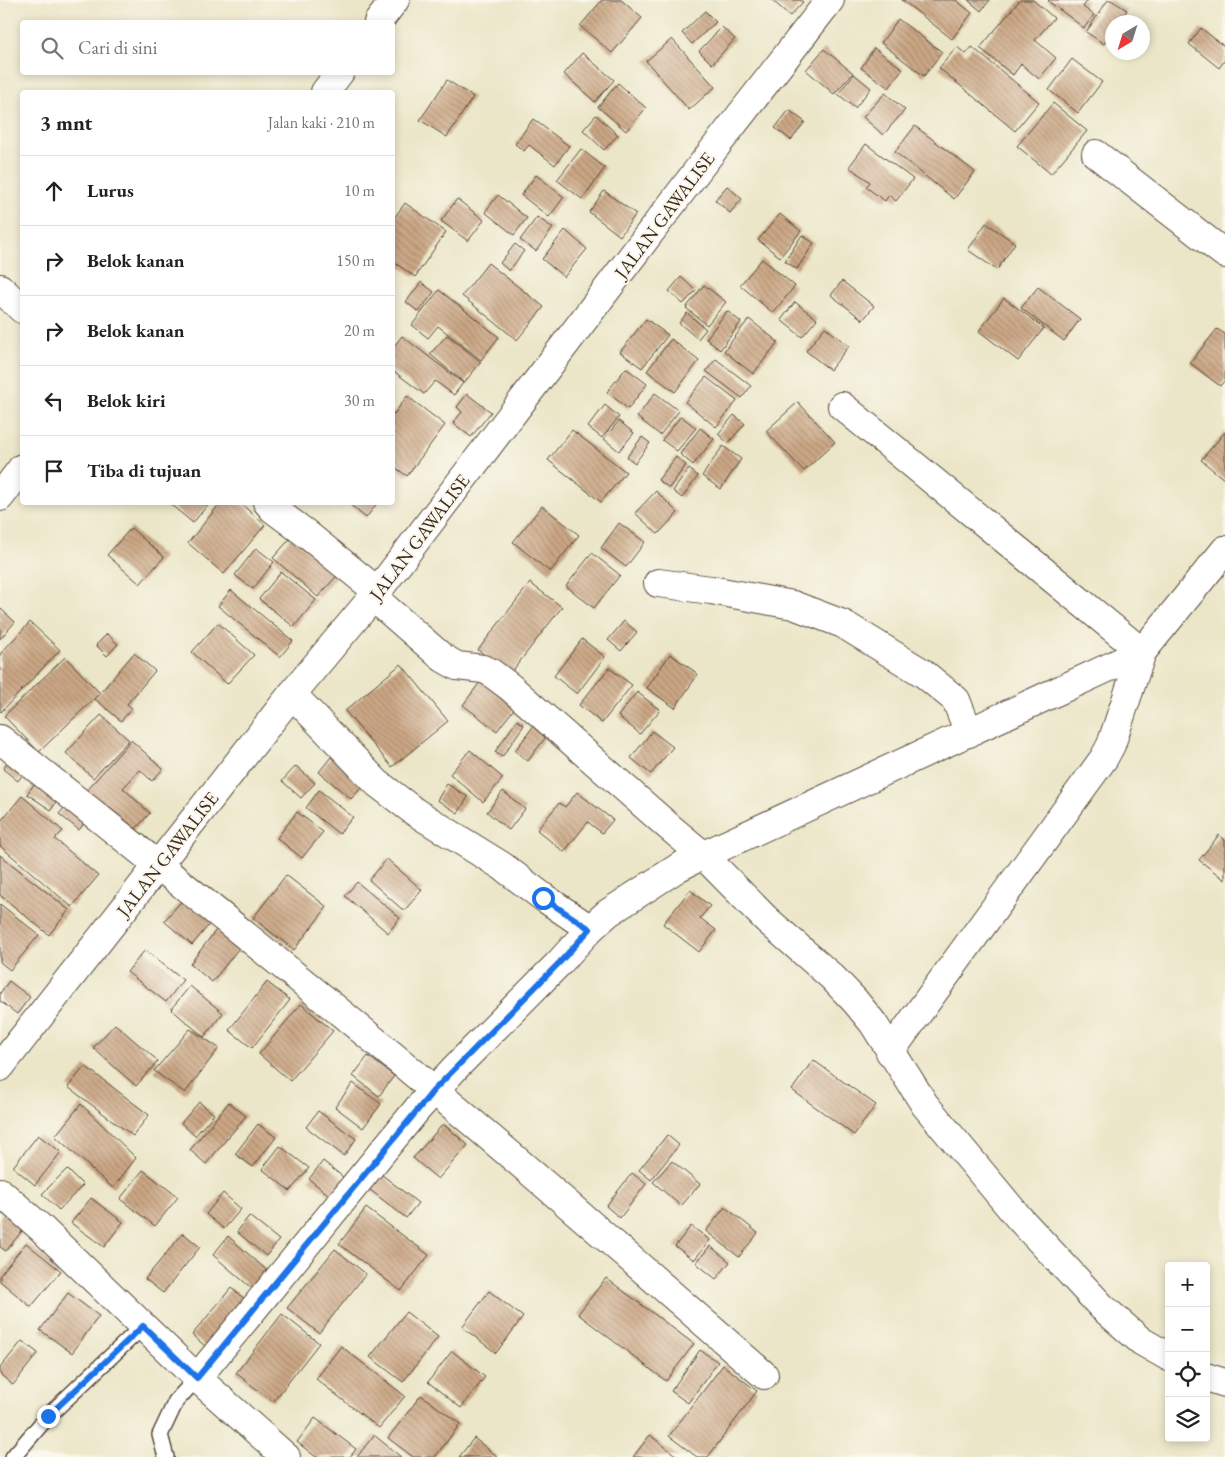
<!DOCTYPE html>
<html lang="id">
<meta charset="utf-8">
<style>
:root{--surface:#fff;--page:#f6f6f6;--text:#222;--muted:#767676;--line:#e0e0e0}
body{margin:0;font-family:"EB Garamond",serif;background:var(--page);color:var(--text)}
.controls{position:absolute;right:15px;bottom:15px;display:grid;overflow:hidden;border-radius:5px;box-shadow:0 2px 8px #0003}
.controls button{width:45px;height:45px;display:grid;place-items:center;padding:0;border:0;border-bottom:1px solid var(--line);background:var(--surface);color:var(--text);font:25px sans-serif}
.compass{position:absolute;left:1105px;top:15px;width:45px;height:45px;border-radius:50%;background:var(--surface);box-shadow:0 2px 8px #0003;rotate:218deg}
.stop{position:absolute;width:15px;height:15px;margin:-11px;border:4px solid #1a73e8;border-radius:50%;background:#fff}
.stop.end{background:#1a73e8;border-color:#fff;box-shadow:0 1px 5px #0008}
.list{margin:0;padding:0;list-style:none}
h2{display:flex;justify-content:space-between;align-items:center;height:65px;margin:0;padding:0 20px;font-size:21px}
h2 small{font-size:16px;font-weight:400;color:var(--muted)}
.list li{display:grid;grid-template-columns:32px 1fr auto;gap:15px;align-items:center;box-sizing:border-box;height:70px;padding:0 20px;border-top:1px solid var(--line)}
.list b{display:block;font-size:19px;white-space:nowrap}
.list em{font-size:16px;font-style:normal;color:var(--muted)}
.icon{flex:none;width:28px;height:28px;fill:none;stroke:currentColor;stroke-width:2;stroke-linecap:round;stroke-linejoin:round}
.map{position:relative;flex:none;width:1225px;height:1457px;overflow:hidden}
.search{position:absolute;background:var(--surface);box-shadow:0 2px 8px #0003;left:20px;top:20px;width:375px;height:55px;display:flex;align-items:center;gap:12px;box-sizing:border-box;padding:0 18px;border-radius:5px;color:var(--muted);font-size:19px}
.panel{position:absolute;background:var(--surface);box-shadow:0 2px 8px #0003;left:20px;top:90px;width:375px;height:415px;border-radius:5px}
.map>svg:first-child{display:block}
.building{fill:url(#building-back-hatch)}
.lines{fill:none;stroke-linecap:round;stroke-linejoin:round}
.service-casing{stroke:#554638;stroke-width:18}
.minor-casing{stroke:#554638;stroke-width:30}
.service{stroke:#fff;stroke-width:15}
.minor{stroke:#fff;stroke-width:28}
.route{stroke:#1a73e8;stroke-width:6}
.labels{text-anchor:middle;stroke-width:4;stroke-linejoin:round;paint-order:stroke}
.street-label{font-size:19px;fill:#3b2a1e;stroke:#fbf7ec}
</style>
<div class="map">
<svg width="1225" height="1457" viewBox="0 0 1225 1457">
<defs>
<pattern id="building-back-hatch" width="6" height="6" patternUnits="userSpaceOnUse" patternTransform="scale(1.25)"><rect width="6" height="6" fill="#cba785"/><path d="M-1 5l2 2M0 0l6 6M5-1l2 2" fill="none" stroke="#a6886c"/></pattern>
</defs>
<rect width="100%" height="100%" fill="#fbf7ec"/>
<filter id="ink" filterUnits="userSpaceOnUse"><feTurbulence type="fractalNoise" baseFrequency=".02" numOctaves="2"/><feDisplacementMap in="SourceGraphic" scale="10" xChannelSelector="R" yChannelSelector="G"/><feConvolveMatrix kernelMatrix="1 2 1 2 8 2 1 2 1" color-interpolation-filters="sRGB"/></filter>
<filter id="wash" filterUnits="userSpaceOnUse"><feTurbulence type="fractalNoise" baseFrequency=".0096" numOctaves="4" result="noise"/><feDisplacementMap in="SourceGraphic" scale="20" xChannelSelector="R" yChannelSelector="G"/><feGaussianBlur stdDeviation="1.12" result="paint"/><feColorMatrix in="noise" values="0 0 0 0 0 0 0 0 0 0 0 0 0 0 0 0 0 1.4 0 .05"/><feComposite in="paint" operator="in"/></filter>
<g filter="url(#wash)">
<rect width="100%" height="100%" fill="#ebe6c8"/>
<g id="blocks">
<!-- building -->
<g class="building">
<polygon points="602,0 621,0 642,18 612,53 580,26"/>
<polygon points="772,0 800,0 803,2 790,16"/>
<polygon points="902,0 956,0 972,13 952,39"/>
<polygon points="968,0 990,0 981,11"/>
<polygon points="1020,0 1033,0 1054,18 1035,40 1056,58 1039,79 1021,64 1013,75 980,48"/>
<polygon points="1049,0 1088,0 1083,7 1094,15 1084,28 1048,1"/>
<polygon points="1108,0 1111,0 1127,10 1119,22 1112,22 1112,32 1104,44 1086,32"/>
<polygon points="705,11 716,22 692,44 682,33"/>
<polygon points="898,19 942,52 924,76 881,43"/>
<polygon points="722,27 735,39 712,64 699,51"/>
<polygon points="1201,28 1225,47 1225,60 1219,68 1189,44"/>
<polygon points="672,39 715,87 689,110 646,61"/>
<polygon points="957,47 966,54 972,47 1039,102 1015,131 939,68"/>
<polygon points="874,48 903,69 889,88 861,68"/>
<polygon points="824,49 853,73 834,94 806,70"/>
<polygon points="582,53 614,80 595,102 564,74"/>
<polygon points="1072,59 1102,82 1078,113 1049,90"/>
<polygon points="854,74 871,88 855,108 838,94"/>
<polygon points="447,80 473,97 447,137 420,120"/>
<polygon points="618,83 646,108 626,131 598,107"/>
<polygon points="885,93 905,110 883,135 863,117"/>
<polygon points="1053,103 1087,131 1051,174 1017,146"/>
<polygon points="789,110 805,122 791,140 775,128"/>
<polygon points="596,115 618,135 604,150 583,130"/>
<polygon points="533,119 569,146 555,165 529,145 524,151 515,144"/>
<polygon points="915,126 975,172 954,199 895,152"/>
<polygon points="866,144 913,179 896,201 889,195 885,201 866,187 870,182 849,167"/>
<polygon points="581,149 605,168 582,199 557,180"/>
<polygon points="536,175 564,197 549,217 521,195"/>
<polygon points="727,186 742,199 730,213 715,200"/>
<polygon points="604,191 636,214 620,236 589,212"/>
<polygon points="498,195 527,218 514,235 485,212"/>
<polygon points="457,199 484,220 468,241 441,221"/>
<polygon points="405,203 446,232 415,277 392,261 392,221"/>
<polygon points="780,214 801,231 780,257 758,240"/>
<polygon points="537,217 553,228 536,251 520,240"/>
<polygon points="986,223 1015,243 997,270 968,250"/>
<polygon points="565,230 587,249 564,277 542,259"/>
<polygon points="802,235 814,243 797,269 785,261"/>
<polygon points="515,244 524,251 509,271 500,263"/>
<polygon points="762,259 795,286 773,313 740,285"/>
<polygon points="488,263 544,307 517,340 462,296"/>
<polygon points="681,277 696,291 683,304 669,291"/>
<polygon points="842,281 874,306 863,320 831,295"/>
<polygon points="421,282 434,292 419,312 406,302"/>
<polygon points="704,285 726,302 707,325 686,308"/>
<polygon points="1038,287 1080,319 1064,341 1021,308"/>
<polygon points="439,290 499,337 481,360 438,326 428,338 412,325"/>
<polygon points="1004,298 1044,328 1018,361 979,331"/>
<polygon points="795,302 817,319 802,337 781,320"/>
<polygon points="727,311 741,322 720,350 706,339"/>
<polygon points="687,313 706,329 698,339 679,323"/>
<polygon points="646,319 668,335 642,368 620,352"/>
<polygon points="749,319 778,342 753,374 724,351"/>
<polygon points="825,327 849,346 830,370 806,351"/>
<polygon points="1217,329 1225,334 1225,380 1220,386 1190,363"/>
<polygon points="447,335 481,362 464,383 430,354"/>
<polygon points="402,336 463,383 454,395 435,381 424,394 392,370 392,349"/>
<polygon points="671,339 699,361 675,392 647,371"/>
<polygon points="716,359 751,386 742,398 706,371"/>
<polygon points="626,368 647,384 628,409 607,392"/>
<polygon points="706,377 737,401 716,427 685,402"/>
<polygon points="655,393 679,411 660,435 637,417"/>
<polygon points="467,394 491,412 471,437 453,423 462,412 457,407"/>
<polygon points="407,396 445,425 407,476 392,465 392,412 394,414"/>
<polygon points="798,402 835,442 804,471 766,431"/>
<polygon points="605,405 619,417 602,438 588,427"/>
<polygon points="734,415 745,424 728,443 718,434"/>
<polygon points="681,416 696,428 677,451 662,440"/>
<polygon points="619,421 634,433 619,451 604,439"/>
<polygon points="700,428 714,439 693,465 680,454"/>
<polygon points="572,430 626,472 601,502 548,460"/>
<polygon points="1225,432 1225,480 1201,460"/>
<polygon points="642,437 650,443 635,463 627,457"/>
<polygon points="723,446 741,459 721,489 702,476"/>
<polygon points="676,457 686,465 669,488 658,480"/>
<polygon points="689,469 698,476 682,498 673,491"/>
<polygon points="656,491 678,513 658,534 635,513"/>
<polygon points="171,502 210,502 193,523 170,504"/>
<polygon points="221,502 239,502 265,525 224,574 188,543"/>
<polygon points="347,502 378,502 366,518"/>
<polygon points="542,506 579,535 550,572 513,542"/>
<polygon points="619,523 645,542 626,567 601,548"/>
<polygon points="131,528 164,557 140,584 107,555"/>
<polygon points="297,531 342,570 318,597 273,558"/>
<polygon points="256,548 274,562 253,589 235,575"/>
<polygon points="592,553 620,575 594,608 566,586"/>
<polygon points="281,572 316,600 294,627 259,599"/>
<polygon points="530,583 562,607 510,674 478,650"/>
<polygon points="231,590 293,641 280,657 218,606"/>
<polygon points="0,608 15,622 0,639"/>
<polygon points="624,621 637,632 621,651 608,640"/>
<polygon points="30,622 60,650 1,712 0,711 0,654"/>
<polygon points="218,623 254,655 227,684 192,652"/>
<polygon points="107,634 118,644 107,656 96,645"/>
<polygon points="582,639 605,657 577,694 554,676"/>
<polygon points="134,653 155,671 127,704 132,708 121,721 95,699"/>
<polygon points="670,654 698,674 675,708 647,688"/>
<polygon points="65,657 100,693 39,752 4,716"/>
<polygon points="401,664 448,721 392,767 345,711"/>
<polygon points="609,668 632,685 602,723 579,705"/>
<polygon points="483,678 517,705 497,731 463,705"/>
<polygon points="637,692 660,710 640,734 618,716"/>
<polygon points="101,715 129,740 93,778 66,753"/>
<polygon points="517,720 524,725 502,757 495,752"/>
<polygon points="535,724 548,734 528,761 515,751"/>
<polygon points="652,731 673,747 651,774 631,758"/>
<polygon points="131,740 163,769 152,781 140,770 123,788 150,813 132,833 86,791"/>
<polygon points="470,750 503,778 483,802 450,774"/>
<polygon points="14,755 29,766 18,781 3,769"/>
<polygon points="331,757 365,784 351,799 319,772"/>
<polygon points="296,766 315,783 301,798 282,781"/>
<polygon points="35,783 58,799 51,810 27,794"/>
<polygon points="447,784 468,797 458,813 437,800"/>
<polygon points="319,790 353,817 339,834 306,808"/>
<polygon points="503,791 525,809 509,830 487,812"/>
<polygon points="577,792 613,820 602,833 588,822 564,852 537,830 559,803 565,807"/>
<polygon points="22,796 63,831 55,839 98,876 72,907 0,846 0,822"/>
<polygon points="66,806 85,822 79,830 59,814"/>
<polygon points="297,812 323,832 302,858 277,838"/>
<polygon points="1219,835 1225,840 1225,880 1199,860"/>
<polygon points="0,855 69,910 49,935 0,895"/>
<polygon points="387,859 422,890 404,911 369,880"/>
<polygon points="286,875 327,907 294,950 253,918"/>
<polygon points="357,882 400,918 388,933 345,896"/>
<polygon points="690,890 710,906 700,918 716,930 699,952 663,924"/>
<polygon points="185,897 213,920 192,945 164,921"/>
<polygon points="0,904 39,935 10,970 0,962"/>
<polygon points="216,930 239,948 212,982 190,964"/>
<polygon points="145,950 183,980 166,1002 127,972"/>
<polygon points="9,981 30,997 17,1014 0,1001 0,993"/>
<polygon points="267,982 290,1000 252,1048 229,1030"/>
<polygon points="190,986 223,1013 204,1037 171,1009"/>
<polygon points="301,1004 333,1031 290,1081 259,1054"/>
<polygon points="115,1024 158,1061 136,1086 93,1048"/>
<polygon points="190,1029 219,1048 185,1093 154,1071"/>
<polygon points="368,1056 394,1076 379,1096 353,1076"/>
<polygon points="813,1060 876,1105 854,1135 792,1090"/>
<polygon points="85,1066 149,1115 133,1136 68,1087"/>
<polygon points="353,1083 381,1104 363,1128 335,1107"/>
<polygon points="199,1102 214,1114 195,1136 181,1123"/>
<polygon points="229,1102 246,1116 206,1164 190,1150"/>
<polygon points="81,1104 136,1158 113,1188 55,1136"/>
<polygon points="318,1111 356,1139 344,1156 306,1127"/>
<polygon points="258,1124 276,1137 253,1167 235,1154"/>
<polygon points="443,1124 468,1145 438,1179 413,1158"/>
<polygon points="38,1135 61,1152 35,1185 13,1167"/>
<polygon points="667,1135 679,1145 651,1180 639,1170"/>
<polygon points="280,1146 309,1168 290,1191 262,1169"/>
<polygon points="323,1161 348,1181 334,1199 309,1179"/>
<polygon points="672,1161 700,1184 681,1206 653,1182"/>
<polygon points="67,1169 83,1185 59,1210 42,1194"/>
<polygon points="143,1170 178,1197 155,1226 120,1199"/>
<polygon points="632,1173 646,1184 620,1218 606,1206"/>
<polygon points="381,1174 418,1203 406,1218 369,1189"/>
<polygon points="223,1193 241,1209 224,1229 206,1214"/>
<polygon points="91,1198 123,1222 104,1247 71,1223"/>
<polygon points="725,1207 758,1233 739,1257 706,1231"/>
<polygon points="366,1208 429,1255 401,1291 339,1244"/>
<polygon points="5,1210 26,1226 6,1251 0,1247 0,1217"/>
<polygon points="249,1216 279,1240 266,1256 237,1232"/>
<polygon points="691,1226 710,1240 694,1260 675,1246"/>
<polygon points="183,1233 200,1247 163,1293 145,1279"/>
<polygon points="228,1236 271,1274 256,1292 213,1255"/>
<polygon points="26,1243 61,1271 31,1307 0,1281 0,1275"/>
<polygon points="710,1246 730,1262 716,1279 696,1263"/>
<polygon points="335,1249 366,1274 319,1333 287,1308"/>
<polygon points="606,1278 694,1344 666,1381 578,1314"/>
<polygon points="231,1288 250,1303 211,1351 192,1335"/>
<polygon points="489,1291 523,1317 496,1353 462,1327"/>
<polygon points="68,1293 99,1316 72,1353 40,1330"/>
<polygon points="406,1312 438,1337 403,1382 370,1357"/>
<polygon points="282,1314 319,1343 273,1402 236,1373"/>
<polygon points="22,1341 38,1353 13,1385 0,1374 0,1368"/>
<polygon points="341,1346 405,1396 379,1428 316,1379"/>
<polygon points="700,1350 718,1362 688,1403 671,1391"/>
<polygon points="452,1351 485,1377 461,1408 428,1382"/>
<polygon points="723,1365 757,1391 708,1457 697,1457 669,1436"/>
<polygon points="421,1395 460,1424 435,1457 413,1457 388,1438"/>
<polygon points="315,1418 356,1449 350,1457 316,1457 297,1442"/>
<polygon points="374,1435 401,1457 357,1457"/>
<polygon points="650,1435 678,1457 633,1457"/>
<polygon points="474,1438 498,1457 459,1457"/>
</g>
</g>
</g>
<g filter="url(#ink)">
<use href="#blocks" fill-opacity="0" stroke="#554638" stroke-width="1"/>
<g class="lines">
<!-- service casing -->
<g class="service-casing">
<g id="service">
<polyline points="13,1457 48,1416 143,1326"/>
<polyline points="166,1457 160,1435 176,1401 197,1378"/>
</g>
</g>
<!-- minor casing -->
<g class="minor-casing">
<g id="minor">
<polyline points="378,22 395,0"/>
<polyline points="325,92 340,72"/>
<polyline points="1096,154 1225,254"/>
<polyline points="0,288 22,309"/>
<polyline points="842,406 1142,652 1111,745 1104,758 890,1052"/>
<polyline points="0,497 22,468"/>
<polyline points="267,502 273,509 304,532 377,591"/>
<polyline points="658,583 711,590 793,605 843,624 923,673 956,700 969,733"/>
<polyline points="373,597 443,658 457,666 483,669 490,672 510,687 668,826 704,856 766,919 832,977 855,1001 873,1023 925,1105 1019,1218 1102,1307 1141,1341 1169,1357"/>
<polyline points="292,694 377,783 415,812 502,866 543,897 590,929"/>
<path d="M0,739c146,117 293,232 435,352 111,93 220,189 329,284"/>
<polyline points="0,1067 292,694 373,597 700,167 830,0"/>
<polyline points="0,1192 41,1228 197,1378 286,1457"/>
<polyline points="1206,1377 1225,1383"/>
<polyline points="197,1378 419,1107 455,1068 560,962 590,929 608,913 679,867 693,860 1142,652 1225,550"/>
</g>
</g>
<!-- service -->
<use href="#service" class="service"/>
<!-- minor -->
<use href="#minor" class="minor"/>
</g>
</g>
<g class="lines" filter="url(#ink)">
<!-- route -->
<polyline class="route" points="48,1416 143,1326 197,1378 434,1090 560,962 590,929 543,898"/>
</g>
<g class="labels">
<!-- street labels -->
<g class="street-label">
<text transform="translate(664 215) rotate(-53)" y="7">JALAN GAWALISE</text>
<text transform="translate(419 537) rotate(-53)" y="7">JALAN GAWALISE</text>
<text transform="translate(167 854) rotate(-52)" y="7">JALAN GAWALISE</text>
</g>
</g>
</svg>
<div class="controls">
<button>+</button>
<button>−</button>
<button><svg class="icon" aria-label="locate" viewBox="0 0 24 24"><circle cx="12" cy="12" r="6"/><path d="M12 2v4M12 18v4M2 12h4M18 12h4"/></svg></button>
<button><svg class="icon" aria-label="layers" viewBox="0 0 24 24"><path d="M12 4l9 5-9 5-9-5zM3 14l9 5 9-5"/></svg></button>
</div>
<svg class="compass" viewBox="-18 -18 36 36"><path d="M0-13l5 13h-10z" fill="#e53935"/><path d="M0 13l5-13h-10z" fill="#767676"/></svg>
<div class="stop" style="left:543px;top:898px"></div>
<div class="stop end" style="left:48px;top:1416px"></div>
<div class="search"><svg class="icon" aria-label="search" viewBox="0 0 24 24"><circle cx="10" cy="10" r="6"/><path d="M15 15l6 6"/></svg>Cari di sini</div>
<section class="panel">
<h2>3 mnt<small>Jalan kaki · 210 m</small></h2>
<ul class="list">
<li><svg class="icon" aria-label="ahead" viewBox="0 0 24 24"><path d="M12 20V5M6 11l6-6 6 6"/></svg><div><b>Lurus</b></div><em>10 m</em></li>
<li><svg class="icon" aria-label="right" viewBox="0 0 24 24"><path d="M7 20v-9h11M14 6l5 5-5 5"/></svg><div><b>Belok kanan</b></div><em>150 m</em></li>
<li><svg class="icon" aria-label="right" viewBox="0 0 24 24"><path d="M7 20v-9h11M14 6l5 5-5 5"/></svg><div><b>Belok kanan</b></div><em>20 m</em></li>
<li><svg class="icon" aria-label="left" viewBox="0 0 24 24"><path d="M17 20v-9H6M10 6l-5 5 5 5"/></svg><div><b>Belok kiri</b></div><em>30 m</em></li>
<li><svg class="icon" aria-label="arrive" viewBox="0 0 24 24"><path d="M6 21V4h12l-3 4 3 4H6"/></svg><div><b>Tiba di tujuan</b></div></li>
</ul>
</section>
</div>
